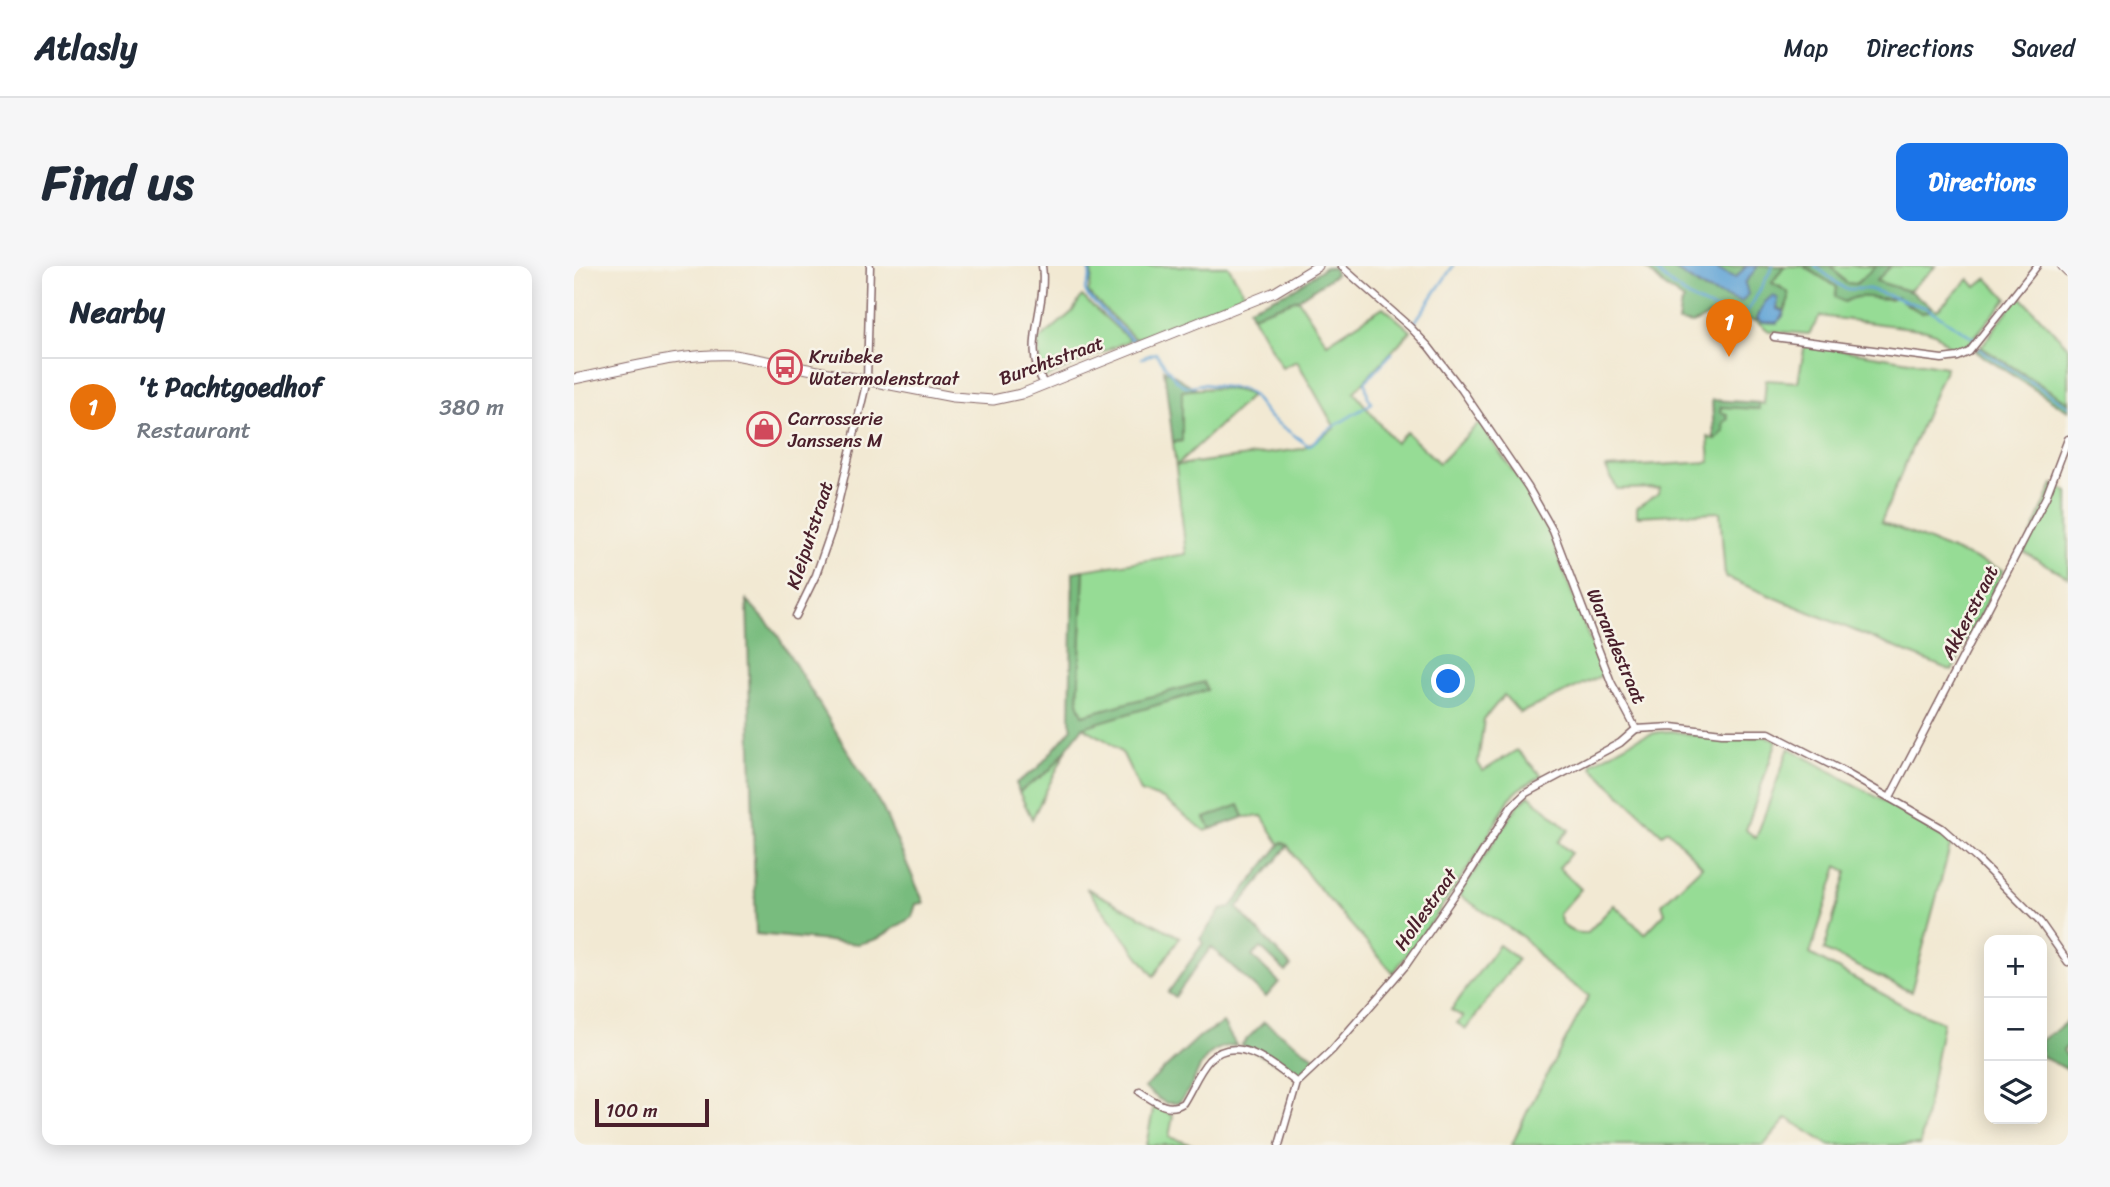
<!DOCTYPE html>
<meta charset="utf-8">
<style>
:root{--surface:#fff;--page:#f6f6f7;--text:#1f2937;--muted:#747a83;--line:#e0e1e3;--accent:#1a73e8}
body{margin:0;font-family:Sriracha,sans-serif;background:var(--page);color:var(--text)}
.controls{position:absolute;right:21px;bottom:21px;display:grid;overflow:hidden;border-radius:14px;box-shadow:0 4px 18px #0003}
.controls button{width:63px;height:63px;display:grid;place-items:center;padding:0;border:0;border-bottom:2px solid var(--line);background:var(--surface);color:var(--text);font:35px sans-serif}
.scale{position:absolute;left:21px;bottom:18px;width:114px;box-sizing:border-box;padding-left:7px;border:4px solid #4a1f2b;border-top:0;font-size:19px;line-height:24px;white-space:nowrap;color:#4a1f2b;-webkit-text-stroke:5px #f7f3e8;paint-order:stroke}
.you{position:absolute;left:875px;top:416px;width:24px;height:24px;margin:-18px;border:5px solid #fff;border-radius:50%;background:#1a73e8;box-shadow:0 0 0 10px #1a73e833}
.badge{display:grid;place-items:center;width:46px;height:46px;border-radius:50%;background:var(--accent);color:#fff;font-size:23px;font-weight:700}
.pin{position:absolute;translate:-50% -58px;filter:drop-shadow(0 2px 4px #0008)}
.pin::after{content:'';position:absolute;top:37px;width:24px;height:21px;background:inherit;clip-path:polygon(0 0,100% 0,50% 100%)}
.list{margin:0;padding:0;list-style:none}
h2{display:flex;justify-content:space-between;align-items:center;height:91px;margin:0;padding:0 28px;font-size:30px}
h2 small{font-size:23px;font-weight:400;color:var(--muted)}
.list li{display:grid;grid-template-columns:46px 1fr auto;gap:21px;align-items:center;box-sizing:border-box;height:98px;padding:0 28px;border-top:2px solid var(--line)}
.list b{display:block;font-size:26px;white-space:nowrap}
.list p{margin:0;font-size:23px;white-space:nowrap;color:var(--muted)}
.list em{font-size:23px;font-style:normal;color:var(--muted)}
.icon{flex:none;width:38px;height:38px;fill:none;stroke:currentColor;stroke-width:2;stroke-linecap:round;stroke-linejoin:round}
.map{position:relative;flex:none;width:1494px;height:879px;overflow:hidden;border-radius:14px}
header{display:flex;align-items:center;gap:42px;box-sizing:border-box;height:98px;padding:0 35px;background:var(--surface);border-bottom:2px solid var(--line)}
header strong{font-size:33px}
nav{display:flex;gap:38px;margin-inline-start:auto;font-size:24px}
.intro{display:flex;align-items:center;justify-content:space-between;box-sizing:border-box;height:168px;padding:0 42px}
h1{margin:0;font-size:49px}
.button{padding:18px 32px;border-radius:14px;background:var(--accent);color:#fff;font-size:24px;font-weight:700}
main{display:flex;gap:42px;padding:0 42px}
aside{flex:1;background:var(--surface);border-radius:14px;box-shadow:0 4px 18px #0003}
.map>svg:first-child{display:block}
.green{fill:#96dc95;stroke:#707e60;stroke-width:2}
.forest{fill:#78bc7e;stroke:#616e54;stroke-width:2}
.water{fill:#62a4d6;stroke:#566280;stroke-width:2}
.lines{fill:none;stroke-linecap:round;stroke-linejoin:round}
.stream{stroke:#62a4d6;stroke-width:2.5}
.minor-casing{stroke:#856666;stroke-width:9}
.tertiary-casing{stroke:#856666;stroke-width:10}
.secondary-casing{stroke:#856666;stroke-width:11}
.minor{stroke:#fff;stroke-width:6}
.tertiary{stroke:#fff;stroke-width:8}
.secondary{stroke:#fff;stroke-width:9}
.labels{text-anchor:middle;stroke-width:5;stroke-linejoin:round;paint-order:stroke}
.poi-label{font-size:19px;fill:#4a1f2b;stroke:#f7f3e8;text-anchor:start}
.street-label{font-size:19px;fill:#4a1f2b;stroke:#f7f3e8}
</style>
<header>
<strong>Atlasly</strong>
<nav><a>Map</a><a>Directions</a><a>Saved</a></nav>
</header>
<div class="intro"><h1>Find us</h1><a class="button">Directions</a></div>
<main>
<aside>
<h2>Nearby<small></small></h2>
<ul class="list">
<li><span class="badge" style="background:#e8710a">1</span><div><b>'t Pachtgoedhof</b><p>Restaurant</p></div><em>380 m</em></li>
</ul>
</aside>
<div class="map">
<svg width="1494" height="879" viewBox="0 0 1494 879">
<rect width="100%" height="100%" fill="#f7f3e8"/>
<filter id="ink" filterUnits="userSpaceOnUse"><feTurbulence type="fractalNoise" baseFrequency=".0143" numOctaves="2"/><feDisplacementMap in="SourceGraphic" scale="14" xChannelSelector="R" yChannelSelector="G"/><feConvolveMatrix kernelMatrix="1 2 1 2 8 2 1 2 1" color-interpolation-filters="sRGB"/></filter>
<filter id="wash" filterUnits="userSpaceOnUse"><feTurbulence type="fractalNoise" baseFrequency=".00686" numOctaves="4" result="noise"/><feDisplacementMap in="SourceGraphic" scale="28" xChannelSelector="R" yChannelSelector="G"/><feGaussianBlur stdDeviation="1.57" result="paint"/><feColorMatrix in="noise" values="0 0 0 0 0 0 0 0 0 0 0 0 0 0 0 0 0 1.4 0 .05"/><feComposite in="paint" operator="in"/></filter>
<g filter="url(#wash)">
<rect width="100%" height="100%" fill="#f2e9d3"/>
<!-- green -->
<g class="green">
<polygon points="516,0 654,0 671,28 561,73 556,74 471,112 466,104 464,75 498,46 508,30 556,74 561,73 514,27 518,11"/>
<polygon points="1210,0 1229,0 1263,21 1283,29 1315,33 1323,31 1338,42 1355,45 1357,40 1363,44 1395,13 1402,21 1413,12 1433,32 1394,79 1381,86 1361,67 1352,64 1246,50 1235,68 1195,65 1182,55 1183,52 1189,56 1209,50 1213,40 1207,21 1198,17"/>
<polygon points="1257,0 1302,0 1282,18 1272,17"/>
<polygon points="1317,0 1362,0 1335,25 1301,15"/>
<polygon points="1445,29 1494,81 1494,136 1407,81"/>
<path d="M724,33l29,44 56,-36 28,24 -57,61 41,51 11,-11 33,31 40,-40 46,65 20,34 58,153 -83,38 -16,-18 -20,24 -6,44 5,8 34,-21 25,26 -19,10 -13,12 -32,55 -45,67 -40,53 -82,-94 -23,-33 -6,-4 -2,3 -18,-29 -18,1 -5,-11 -34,12 6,11 -6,2 -42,-32 -22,-7 -18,-38 -16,-13 -24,-14 123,-37 -123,26 -5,-14 6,-132 102,-16 -13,-112 9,-1v-50c24,-3 44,-5 67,3l1,3 -73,68 125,-16 33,-21 -38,-67 -15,7 -30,-53z"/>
<polygon points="1231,78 1372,101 1307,256 1429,304 1378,405 1151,311 1146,246 1063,250 1063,241 1085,227 1086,222 1043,223 1032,202 1136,196 1134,171 1142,174 1147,140 1184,143 1185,137 1190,138 1192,114 1224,116"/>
<polygon points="1479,218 1494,226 1494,311 1450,286"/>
<path d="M1098,465l46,8 46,-3 13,4 -31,90 10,8 33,-90 93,52 69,43 -40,149 -87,-42 23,-78 -9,-6 -28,88 100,55 33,13 -23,123h-91l-42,-27 -23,27h-252l15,-33 62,-116 -38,-27 -27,-31 -65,-43 59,-90 11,-10 40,35 -11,12 13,11 -12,15 22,21 -22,25c3,15 13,20 28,19l27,-28 31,29 20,-21 -3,-9 40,-38 -34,-36 -6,4 -70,-66v-5c30,-14 45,-31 80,-32z"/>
<polygon points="493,483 458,553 445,526 476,504"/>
<polygon points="512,622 606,671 580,710"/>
<polygon points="925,679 944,693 892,763 883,757 889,751 877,744"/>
<polygon points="580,839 599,850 595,871 619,879 572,879"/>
</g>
<!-- forest -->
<g class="forest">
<polygon points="1070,0 1095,0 1131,24 1166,36 1171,17 1184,0 1210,0 1198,17 1214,26 1215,33 1210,45 1191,36 1182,55 1140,47 1119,58 1104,56 1106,42 1110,34 1090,20"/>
<polygon points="1141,0 1172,0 1162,12 1144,4"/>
<path d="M1229,0h28l15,17 10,1 20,-18h15l-15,15 35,11 20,14 -2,5 -8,2 -24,-16c-22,6 -31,-7 -53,5l-9,-5 2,-10z"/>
<polygon points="751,1 760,2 761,9 724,33 678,49 675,42 720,23"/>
<polygon points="1407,81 1494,136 1494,145 1401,85"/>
<polygon points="590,103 622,123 608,125 608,175 599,176"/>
<polygon points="1138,134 1185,137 1185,143 1147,141 1146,146 1153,148 1154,153 1149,157 1150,165 1142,174 1140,172"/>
<polygon points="510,304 504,436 509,449 630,416 633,424 509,461 476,504 445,526 442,517 464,502 498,462 496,455 499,306"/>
<polygon points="173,334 201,365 309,543 350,637 342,638 338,651 303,673 285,678 182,668"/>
<polygon points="665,539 670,551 637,563 631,552"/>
<polygon points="708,576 714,580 663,642 717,700 712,706 687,682 678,690 705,716 692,731 637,681 601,731 594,727 629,677 626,673 647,644 656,642"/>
<polygon points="1494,755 1494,780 1489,784 1494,792 1494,804 1468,791 1468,774"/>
<polygon points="690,756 743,793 729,807 724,808 667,779"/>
<path d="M649,757l13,22c-42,2 -34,36 -58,58h-13l-21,-15 55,-51z"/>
</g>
<!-- water -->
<g class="water">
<polygon points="1095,0 1141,0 1144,4 1162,12 1172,0 1184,0 1171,17 1174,28 1169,35 1166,36 1132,24"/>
<polygon points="1199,29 1204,33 1203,43 1210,45 1209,50 1203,57 1188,56 1183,52 1191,36"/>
</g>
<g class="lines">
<!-- stream -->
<g class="stream">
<polyline points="515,0 516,12 511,24 514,30 559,75"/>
<path d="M1077,0c23,23 60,52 95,46l5,-6 22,-40"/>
<polyline points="1241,0 1271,23 1295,23 1353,42 1400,72 1399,76"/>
<polyline points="841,56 879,0"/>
<polyline points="1405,83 1494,140"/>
<polyline points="568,92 582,87 602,114 612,121 628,118 668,123 678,129 695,151 735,180 754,164 798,137 794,131 791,116 818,87"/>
</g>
</g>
</g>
<g filter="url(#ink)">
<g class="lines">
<!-- minor casing -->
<g class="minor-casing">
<g id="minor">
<path d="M468,0c6,40 -21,80 2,118"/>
<polyline points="767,0 836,61 855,81 888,124 954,221 979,265 1037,416 1062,463"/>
<polyline points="1200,71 1368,93 1384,91 1395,86 1463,0"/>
<polyline points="222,350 242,309 258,263 293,114 296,0"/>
<polyline points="1062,463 1098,461 1148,467 1195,467 1265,503 1368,562 1404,594 1466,656 1494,696"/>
<polyline points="1316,531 1472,231 1494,173"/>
<path d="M566,826c14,9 28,21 43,11 9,-14 15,-31 26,-43 28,-28 65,5 88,23"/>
<polyline points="705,879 723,817 758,784 832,699 893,611 937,541 952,527 1046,477 1062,463"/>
</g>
</g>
<!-- tertiary casing -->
<g class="tertiary-casing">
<polyline id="tertiary" points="1488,0 1494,6"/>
</g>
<!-- secondary casing -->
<g class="secondary-casing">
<path id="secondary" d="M0,113c52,-10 107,-27 161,-24l218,42 40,3 28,-6 254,-102 43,-26"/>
</g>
<!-- minor -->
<use href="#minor" class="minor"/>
<!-- tertiary -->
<use href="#tertiary" class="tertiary"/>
<!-- secondary -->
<use href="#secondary" class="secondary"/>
</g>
</g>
<!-- icons -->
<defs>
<g id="bus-ring" transform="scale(1.75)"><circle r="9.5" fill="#f7f3e8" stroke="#d1495b" stroke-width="1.5"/><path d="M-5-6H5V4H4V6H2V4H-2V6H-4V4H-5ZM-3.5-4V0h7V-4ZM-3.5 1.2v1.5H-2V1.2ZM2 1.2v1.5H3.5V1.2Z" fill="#d1495b"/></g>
<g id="shop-ring" transform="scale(1.75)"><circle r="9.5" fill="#f7f3e8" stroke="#d1495b" stroke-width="1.5"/><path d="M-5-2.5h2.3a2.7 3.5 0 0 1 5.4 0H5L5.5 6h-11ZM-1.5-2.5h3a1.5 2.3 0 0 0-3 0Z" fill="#d1495b"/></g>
</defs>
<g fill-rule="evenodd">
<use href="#bus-ring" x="211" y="101"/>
<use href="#shop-ring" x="190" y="163"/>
</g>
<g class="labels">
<!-- poi labels -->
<g class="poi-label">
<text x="235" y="97">Kruibeke<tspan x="235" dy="22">Watermolenstraat</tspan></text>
<text x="214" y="159">Carrosserie<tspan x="214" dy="22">Janssens M</tspan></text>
</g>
<!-- street labels -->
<g class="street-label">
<text transform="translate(477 94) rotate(-20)" y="7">Burchtstraat</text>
<text transform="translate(235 269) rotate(-72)" y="7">Kleiputstraat</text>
<text transform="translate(1395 346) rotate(-63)" y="7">Akkerstraat</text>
<text transform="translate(1043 380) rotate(67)" y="7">Warandestraat</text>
<text transform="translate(851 643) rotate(-55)" y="7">Hollestraat</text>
</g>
</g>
</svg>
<div class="controls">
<button>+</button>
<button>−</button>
<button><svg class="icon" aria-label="layers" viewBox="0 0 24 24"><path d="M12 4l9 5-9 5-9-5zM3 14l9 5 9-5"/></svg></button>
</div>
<div class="scale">100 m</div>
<div class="you"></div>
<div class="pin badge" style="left:1155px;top:91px;background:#e8710a">1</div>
</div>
</main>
